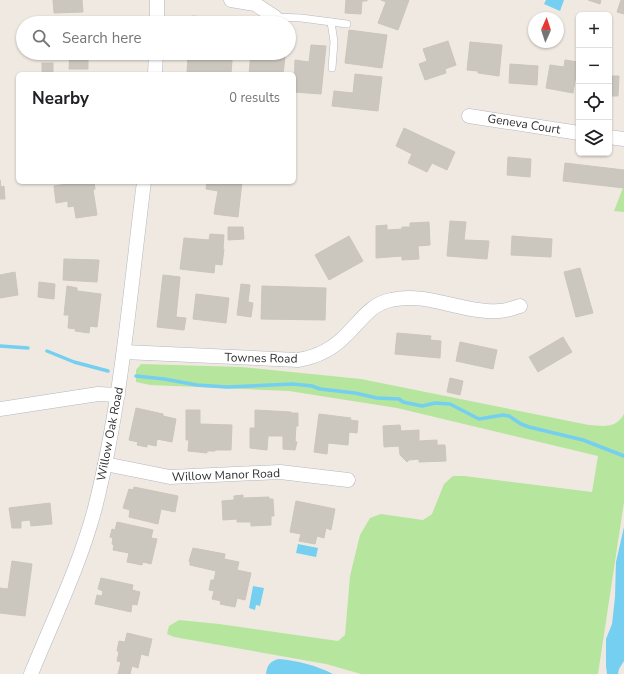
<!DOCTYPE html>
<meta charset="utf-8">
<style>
:root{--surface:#fff;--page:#f6f6f6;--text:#202124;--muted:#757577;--line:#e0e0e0}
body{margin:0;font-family:"Nunito Sans",sans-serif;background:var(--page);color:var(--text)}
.controls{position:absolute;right:12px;top:12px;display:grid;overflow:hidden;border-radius:6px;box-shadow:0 1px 3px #0004}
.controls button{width:36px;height:36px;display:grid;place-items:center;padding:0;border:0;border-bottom:1px solid var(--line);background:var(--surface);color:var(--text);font:20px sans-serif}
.compass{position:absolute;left:528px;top:12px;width:36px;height:36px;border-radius:50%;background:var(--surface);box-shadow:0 1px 3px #0004;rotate:3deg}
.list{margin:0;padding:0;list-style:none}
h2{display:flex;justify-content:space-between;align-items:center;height:52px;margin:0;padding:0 16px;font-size:17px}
h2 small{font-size:13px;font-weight:400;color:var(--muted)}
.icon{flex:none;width:22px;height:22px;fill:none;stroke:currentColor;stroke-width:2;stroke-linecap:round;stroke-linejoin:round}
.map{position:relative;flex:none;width:624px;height:674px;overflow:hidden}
.search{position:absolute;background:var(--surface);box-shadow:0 1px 3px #0004;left:16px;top:16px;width:280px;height:44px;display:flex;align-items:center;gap:10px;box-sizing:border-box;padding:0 14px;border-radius:22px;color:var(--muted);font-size:15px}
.panel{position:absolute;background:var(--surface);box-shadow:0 1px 3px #0004;left:16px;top:72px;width:280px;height:112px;border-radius:6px}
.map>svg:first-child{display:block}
.green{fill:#b6e59e}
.water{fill:#75cff0}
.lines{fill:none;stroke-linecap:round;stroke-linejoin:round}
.stream{stroke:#75cff0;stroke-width:3.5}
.building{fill:#cbc7bf;stroke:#cbc5ba}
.service-casing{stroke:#b4b7c1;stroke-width:8}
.minor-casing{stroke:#b4b7c1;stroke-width:15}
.service{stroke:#fff;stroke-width:7}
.minor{stroke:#fff;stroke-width:14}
.labels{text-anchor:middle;stroke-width:3;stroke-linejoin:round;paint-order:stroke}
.street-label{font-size:12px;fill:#2e2e2e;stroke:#fff}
</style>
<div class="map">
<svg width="624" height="674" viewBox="0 0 624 674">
<rect width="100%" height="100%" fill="#efe9e1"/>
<!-- green -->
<g class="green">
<polygon points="624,185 624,212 614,211"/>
<path d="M141,364l100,3 120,12 228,46c14,1 27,4 35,-11v88l-26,172h-237l-35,-10 -152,-27 -7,-3 2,-8 10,-6 40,4 119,17 7,-6 5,-59 10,-41 10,-17 11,-4 42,6 9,-6 12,-30 9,-8h11l128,16 6,-36 -201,-48 -108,-17 -139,-6 -14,-3v-12z"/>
</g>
<!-- water -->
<g class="water">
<polygon points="546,0 564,0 560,11 544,4"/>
<polygon points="624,527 624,661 619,669 618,674 607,674 606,666 606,639 612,624 615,597 616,562"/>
<polygon points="298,544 318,548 316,557 296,553"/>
<polygon points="253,586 264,588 260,606 256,605 255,610 249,608"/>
<path d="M279,659c20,2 36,6 54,15h-67c1,-9 4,-13 13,-15z"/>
</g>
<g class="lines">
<!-- stream -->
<g class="stream">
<polyline points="0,346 28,348"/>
<polyline points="47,351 74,362 108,371"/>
<polyline points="136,376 164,379 197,385 227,387 293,384 312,386 320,389 355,393 377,398 399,399 403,402 422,406 435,403 450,404 479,419 503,415 509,416 521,424 529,427 583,440 624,456"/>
</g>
</g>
<!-- building -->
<g class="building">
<polygon points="53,0 82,0 83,12 54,13"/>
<polygon points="346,0 367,0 367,1 362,1 361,14 345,13"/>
<polygon points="381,0 409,0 398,30 378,23 386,2"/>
<polygon points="588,0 601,0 600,4"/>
<polygon points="621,0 624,0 624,14 617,12"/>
<polygon points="192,16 230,19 229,23 191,23"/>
<polygon points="42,17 53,17 54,23 42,23"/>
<polygon points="349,30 387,35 382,68 345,63"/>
<polygon points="448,41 456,65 445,69 446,73 425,80 419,64 427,61 423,49"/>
<polygon points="470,42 502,45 499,76 478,73 478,71 467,70"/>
<polygon points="311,45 326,46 321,94 294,92 295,60 309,62"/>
<polygon points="70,53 88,53 88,69 69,69"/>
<polygon points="197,53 233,53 232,56"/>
<polygon points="251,53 267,53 267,55 285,57 283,74 249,74"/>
<polygon points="188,57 232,60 231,74 201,74 201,73 187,72"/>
<polygon points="565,60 578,62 573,93 546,88 550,65 564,67"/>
<rect x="42" y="63" width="11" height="11"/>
<polygon points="510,64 538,66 537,85 509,83"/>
<polygon points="355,74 382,77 378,111 332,106 334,91 353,93"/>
<polygon points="609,76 619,76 618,96 609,96"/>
<polygon points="404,128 455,152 447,170 432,163 427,172 408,163 412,154 396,146"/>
<polygon points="508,157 531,159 530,177 507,175"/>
<polygon points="565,163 624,170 624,188 563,181"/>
<polygon points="0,180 1,187 4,186 5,199 0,199"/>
<polygon points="81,182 94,182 95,189 93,190 97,215 76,218 74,206 68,207 68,201 56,203 54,186"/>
<polygon points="207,182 242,182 238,217 214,214 218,191 206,189"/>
<polygon points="450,221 466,222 464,240 489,241 487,259 447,256"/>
<polygon points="429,222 430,245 418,246 419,259 402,260 402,256 376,258 376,226 387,225 387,230 402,229 402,227 410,227 410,223"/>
<polygon points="228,227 243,227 244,239 228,240"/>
<polygon points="210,234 224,235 223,249 224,249 222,265 215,264 214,273 180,269 184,238 209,240"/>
<polygon points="349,236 363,261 329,280 315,255"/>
<polygon points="512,236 552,239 551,257 511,255"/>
<polygon points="64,259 99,260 97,282 63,280"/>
<polygon points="580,268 593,313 576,317 564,272"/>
<polygon points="15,272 18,295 0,298 0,275"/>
<polygon points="163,275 180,277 176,317 186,318 184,330 157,327"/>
<polygon points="39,282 55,284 54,299 38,297"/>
<polygon points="241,284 250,285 248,302 253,303 251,317 237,315"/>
<polygon points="67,286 77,288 77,291 101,294 97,327 90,326 89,333 75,331 76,329 68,328 69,315 64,315"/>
<polygon points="262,286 326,288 325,320 261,319"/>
<polygon points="196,294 229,298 226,323 193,319"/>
<polygon points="397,333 431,336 430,340 441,341 440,358 395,354"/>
<polygon points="563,337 572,352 538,372 529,357"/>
<polygon points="460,342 497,350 493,369 456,361"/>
<polygon points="450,378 463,381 460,395 447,392"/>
<polygon points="136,408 163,414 163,416 176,419 172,442 157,439 156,446 147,444 147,447 137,445 138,442 129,440"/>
<polygon points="186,410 200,410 200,424 232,425 231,450 215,450 215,451 207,451 207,453 188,451 189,440 186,440"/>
<polygon points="255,410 291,412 291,413 298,413 298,426 296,426 295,441 297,442 295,450 283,449 283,436 268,436 267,450 250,448 250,428 255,428"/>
<polygon points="319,414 351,418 350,420 358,421 357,433 349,432 348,445 328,443 327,454 314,452"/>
<polygon points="400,425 401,431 419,430 419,441 437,440 437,445 445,445 446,461 419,462 419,459 409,460 407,462 400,455 399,446 384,447 383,426"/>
<polygon points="134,487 178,496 175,512 161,509 158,524 129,517 130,510 123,508 129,489 133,490"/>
<polygon points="243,495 243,498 269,497 269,499 273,499 274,516 271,516 271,525 251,526 251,522 237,522 237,519 223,520 222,501 234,500 234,496"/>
<polygon points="296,501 335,509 331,530 326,528 324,538 317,536 315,544 299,541 301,534 290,532"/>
<polygon points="50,503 52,524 31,526 30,520 21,521 21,528 12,528 9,508"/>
<polygon points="117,522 153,530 151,538 157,539 151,564 143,562 142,565 127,562 129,553 113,550 114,545 112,544 113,538 110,537 112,529 115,530"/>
<polygon points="193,548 225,554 224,559 239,562 237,570 251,573 245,600 237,598 235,607 220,604 221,601 212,599 214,591 209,590 211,580 214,580 216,571 190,565 190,562 189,561"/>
<polygon points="12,561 32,564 25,616 0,613 0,588 8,589"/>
<polygon points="101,578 133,585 132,590 140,592 137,605 132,604 131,612 95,604 97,595 102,596 103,591 98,589"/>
<polygon points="127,633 152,639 148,656 141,654 138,668 132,666 130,674 118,674 121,662 117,661 119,652 117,651 119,641 125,642"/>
</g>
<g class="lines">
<!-- service casing -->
<g class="service-casing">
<g id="service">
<polyline points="275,17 301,18 347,24"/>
<polyline points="331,22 334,42 332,68"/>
</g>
</g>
<!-- minor casing -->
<g class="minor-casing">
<g id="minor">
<polyline points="231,0 255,4 275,17"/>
<polyline points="157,23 157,0"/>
<polyline points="155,74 156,53"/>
<polyline points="469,116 579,133"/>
<polyline points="609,137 624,139"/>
<path d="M124,352l174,8c18,-3 35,-11 48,-25 14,-13 24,-31 45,-35 30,-7 57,6 87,10 7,1 14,2 21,1 7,0 14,-3 21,-5"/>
<polyline points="0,409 98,394 118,395"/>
<polyline points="105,464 170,477 280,472 348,480"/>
<path d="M31,674c22,-54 49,-109 64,-166 27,-107 35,-217 49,-326"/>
</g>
</g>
<!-- service -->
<use href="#service" class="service"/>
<!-- minor -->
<use href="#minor" class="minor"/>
</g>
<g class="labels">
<!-- street labels -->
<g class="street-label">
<text transform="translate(524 124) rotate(9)" y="4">Geneva Court</text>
<text transform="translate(261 358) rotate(1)" y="4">Townes Road</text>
<text transform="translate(110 434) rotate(-79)" y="4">Willow Oak Road</text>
<text transform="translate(226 475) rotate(-2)" y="4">Willow Manor Road</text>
</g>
</g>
</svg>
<div class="controls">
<button>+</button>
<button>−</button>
<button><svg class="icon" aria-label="locate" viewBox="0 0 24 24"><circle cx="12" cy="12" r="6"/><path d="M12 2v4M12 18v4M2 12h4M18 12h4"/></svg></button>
<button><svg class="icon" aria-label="layers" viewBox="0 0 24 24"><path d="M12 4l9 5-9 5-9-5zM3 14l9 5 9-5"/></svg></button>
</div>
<svg class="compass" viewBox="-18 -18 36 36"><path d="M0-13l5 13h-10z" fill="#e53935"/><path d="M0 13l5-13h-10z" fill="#757577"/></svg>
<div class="search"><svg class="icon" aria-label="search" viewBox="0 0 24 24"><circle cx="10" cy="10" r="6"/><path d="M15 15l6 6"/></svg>Search here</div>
<section class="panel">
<h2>Nearby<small>0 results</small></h2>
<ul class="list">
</ul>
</section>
</div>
